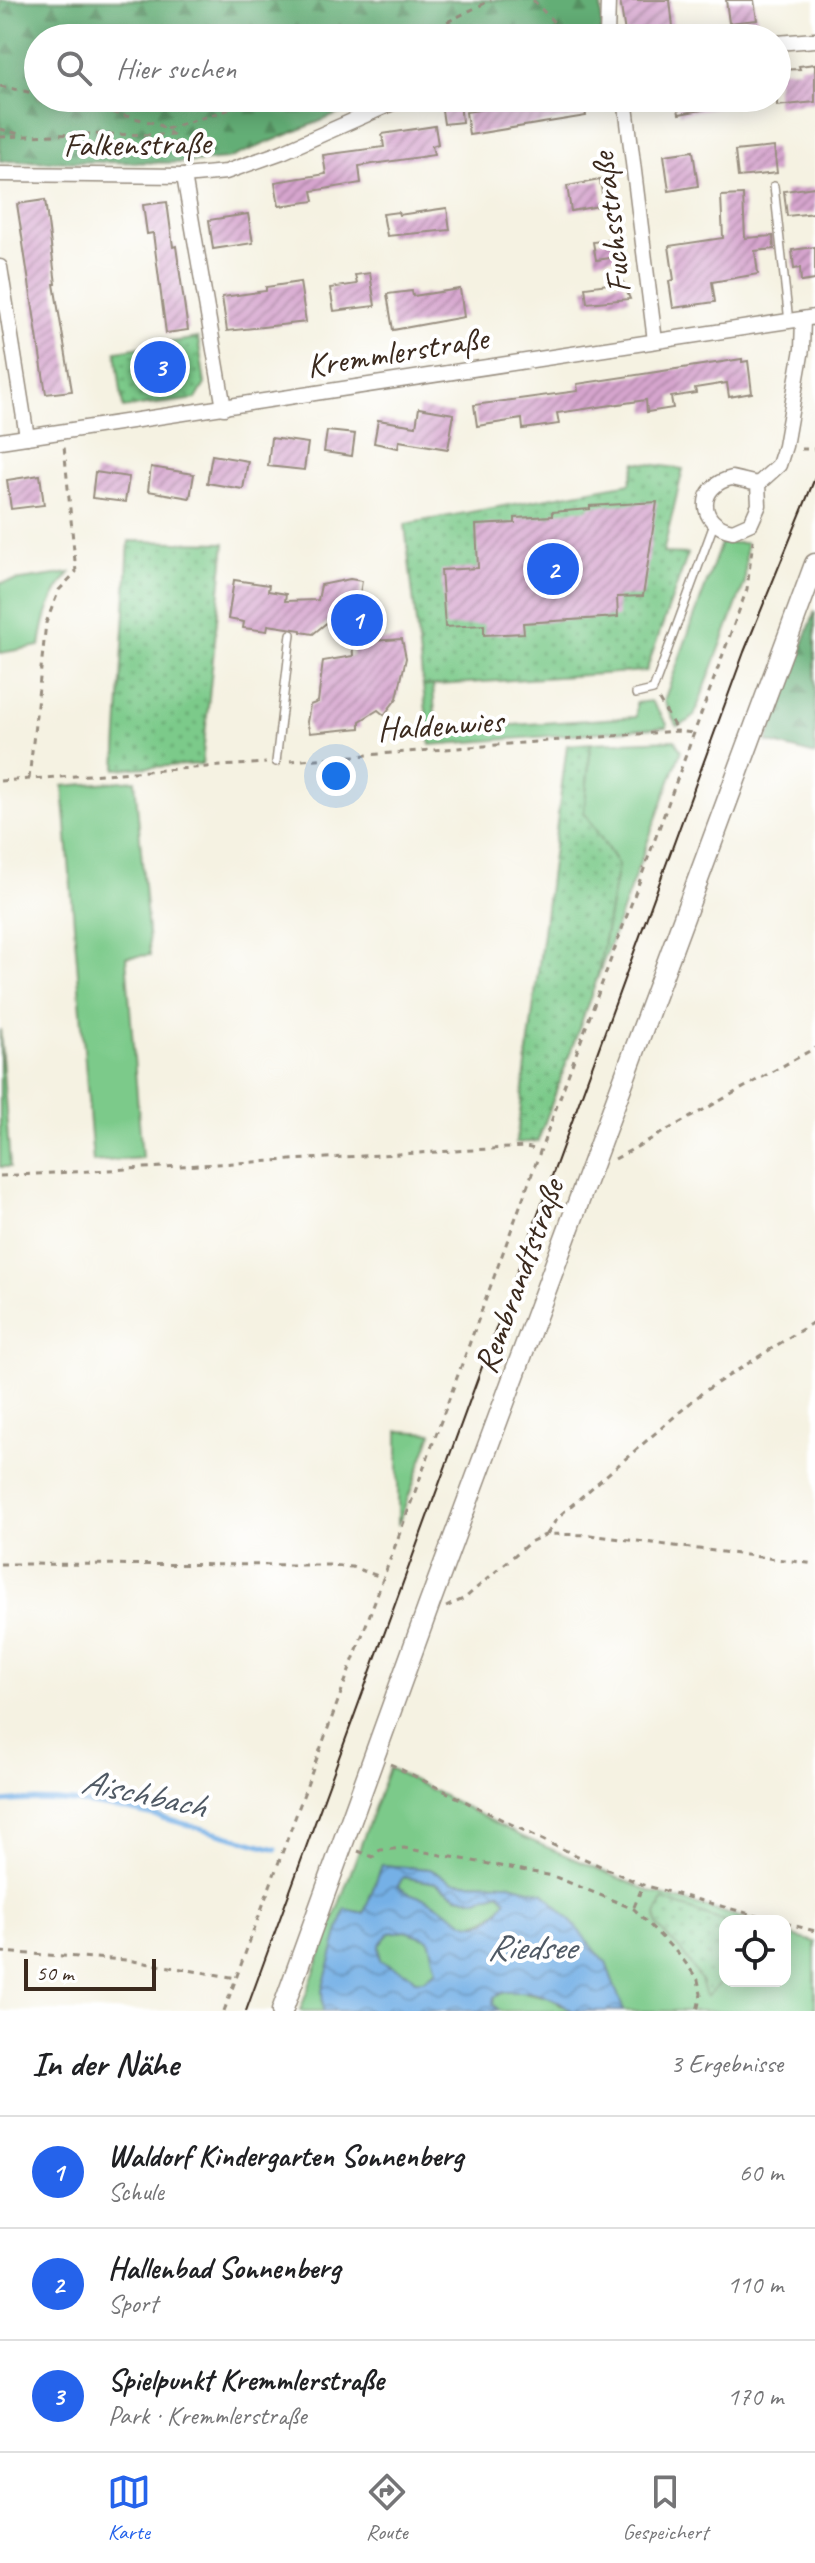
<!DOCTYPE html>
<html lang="de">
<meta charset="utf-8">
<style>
:root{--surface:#fff;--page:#f6f6f6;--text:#202124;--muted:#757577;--line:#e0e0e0;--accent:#2563eb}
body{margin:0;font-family:Caveat,sans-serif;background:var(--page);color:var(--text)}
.controls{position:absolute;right:24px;bottom:24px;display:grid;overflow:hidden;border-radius:16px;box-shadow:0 4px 20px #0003}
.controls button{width:72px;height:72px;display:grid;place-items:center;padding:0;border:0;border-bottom:2px solid var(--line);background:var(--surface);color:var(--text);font:40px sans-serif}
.scale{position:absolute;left:24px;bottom:20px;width:132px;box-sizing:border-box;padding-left:8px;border:4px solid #3b2a1e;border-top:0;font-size:22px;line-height:28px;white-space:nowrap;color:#3b2a1e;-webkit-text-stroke:6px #fff;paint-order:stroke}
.you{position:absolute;left:336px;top:776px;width:28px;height:28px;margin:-20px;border:6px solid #fff;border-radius:50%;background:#1a73e8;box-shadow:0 0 0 12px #1a73e833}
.badge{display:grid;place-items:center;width:52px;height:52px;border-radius:50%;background:var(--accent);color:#fff;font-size:26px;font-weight:700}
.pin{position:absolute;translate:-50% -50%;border:4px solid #fff;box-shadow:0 2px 8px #0006}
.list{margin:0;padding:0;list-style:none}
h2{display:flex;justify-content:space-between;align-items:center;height:104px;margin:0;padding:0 32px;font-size:34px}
h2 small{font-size:26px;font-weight:400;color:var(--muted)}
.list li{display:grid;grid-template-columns:52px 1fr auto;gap:24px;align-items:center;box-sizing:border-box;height:112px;padding:0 32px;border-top:2px solid var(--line)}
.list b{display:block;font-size:30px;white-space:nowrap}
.list p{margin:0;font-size:26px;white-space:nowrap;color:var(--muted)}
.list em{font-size:26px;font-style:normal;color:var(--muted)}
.icon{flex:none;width:44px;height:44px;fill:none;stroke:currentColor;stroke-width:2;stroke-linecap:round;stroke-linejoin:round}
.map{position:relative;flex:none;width:815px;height:2011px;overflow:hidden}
.search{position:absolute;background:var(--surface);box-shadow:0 4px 20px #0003;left:24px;right:24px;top:24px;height:88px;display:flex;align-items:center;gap:20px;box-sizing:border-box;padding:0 28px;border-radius:44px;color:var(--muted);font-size:30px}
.sheet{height:440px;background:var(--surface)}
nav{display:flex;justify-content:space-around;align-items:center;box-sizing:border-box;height:112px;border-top:2px solid var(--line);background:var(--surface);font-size:22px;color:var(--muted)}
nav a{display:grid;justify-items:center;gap:4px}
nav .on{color:var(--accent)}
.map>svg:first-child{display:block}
.grass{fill:#7bca8a;stroke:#5b7a54;stroke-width:2}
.forest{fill:url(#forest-firs);stroke:#506c4a;stroke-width:2}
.park{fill:url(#park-dots);stroke:#5b7a54;stroke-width:2}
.water{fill:url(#water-waves);stroke:#586d82;stroke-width:2;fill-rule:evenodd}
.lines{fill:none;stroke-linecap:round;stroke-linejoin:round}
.stream{stroke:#74b0e6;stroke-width:5}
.building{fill:url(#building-hatch)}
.lane-casing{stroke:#988e80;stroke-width:10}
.street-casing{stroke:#988e80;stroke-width:17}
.secondary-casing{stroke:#988e80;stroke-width:23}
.path{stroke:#988e80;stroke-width:3;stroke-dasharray:6 6;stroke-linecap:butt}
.lane{stroke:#fff;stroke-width:7}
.street{stroke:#fff;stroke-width:14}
.secondary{stroke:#fff;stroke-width:20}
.tram{stroke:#3b2a1e;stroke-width:2}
.labels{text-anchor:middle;stroke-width:8;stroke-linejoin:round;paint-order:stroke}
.street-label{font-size:34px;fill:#3b2a1e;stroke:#fff}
.water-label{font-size:36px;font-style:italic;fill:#4f5964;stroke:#fff}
</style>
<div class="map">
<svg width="815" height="2011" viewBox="0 0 815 2011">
<defs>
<pattern id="forest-firs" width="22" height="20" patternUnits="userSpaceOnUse" patternTransform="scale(2)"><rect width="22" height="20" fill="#64ae76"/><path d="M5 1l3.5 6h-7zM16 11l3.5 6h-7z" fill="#548e60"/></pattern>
<pattern id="park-dots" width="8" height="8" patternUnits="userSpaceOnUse" patternTransform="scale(2)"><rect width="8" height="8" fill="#7bca8a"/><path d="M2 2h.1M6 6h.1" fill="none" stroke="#66a470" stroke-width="1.8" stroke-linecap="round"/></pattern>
<pattern id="water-waves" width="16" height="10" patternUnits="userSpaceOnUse" patternTransform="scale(2)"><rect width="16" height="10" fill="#74b0e6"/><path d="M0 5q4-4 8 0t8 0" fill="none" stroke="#608fba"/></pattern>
<pattern id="building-hatch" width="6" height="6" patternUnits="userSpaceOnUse" patternTransform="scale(2)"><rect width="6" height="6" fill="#d6a5ce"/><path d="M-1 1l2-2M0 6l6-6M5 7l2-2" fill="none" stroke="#af87a7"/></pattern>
</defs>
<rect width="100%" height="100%" fill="#fff"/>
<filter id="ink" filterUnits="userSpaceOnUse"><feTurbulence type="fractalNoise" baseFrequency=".0125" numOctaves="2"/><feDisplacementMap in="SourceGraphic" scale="16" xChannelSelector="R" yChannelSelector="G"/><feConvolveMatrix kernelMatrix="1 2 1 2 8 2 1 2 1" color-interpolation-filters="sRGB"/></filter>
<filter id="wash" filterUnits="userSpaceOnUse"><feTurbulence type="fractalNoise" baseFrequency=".006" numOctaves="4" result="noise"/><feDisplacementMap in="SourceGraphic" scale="32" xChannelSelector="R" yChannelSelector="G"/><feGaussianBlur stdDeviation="1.8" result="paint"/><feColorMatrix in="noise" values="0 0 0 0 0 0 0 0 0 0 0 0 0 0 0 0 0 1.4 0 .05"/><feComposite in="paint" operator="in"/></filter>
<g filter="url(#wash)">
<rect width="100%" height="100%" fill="#f5f2e2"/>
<!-- grass -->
<g class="grass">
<polygon points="721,543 746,543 745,582 694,716 689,721 677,726 664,701"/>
<path d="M70,573c-19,21 -26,45 -30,73l-40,7v-70z"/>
<polygon points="433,685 436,730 636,717 636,703 651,701 667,724 667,727 430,745 423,686"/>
<polygon points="675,740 681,751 597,979 618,865 584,812 591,743"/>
<polygon points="135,780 150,955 126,957 142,1158 93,1162 63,786"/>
<polygon points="0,1029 10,1167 0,1167"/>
<polygon points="398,1431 432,1433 398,1525"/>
<polygon points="389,1768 523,1837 651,1892 754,1921 725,1921 725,1981 785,1981 785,1934 815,1942 815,2011 624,2011 606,1963 544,1893 506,1883 453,1882 430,1869 382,1865 364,1913 345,1909 323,2011 300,2011"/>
<path d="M403,1877l33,6 21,13 20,3 23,-7 6,8c-10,15 -20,23 -39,25l-41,-26 -20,-6 -9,-7z"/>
<polygon points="406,1931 429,1939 438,1970 423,1980 414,1980 407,1973 380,1962 379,1945 389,1933"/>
<polygon points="517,1991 548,1997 573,2011 499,2011 492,2004 494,1997 504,1992"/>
</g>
<!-- forest -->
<g class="forest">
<polygon points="0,0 601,0 602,38 38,38 38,98 377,98 228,159 182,163 0,161"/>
<polygon points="815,611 815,755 767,742"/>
</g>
<!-- park -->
<g class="park">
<polygon points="198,338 205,384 196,399 123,408 116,351"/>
<polygon points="636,462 683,469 663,553 688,554 646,671 423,686 405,524 630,483"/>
<polygon points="129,541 225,543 202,764 116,769"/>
<polygon points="591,743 584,812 618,865 597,979 538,1141 516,1143 567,745"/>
<polygon points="663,1900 725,1922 725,1979 706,1997 701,1980 682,1952 657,1926 656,1915"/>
</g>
<!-- water -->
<path class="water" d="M382,1865l48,4 23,13 53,1 38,10 25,26 37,44 18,48h-51l-13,-9 -26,-10h-30l-10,5 -1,7 6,7h-176l-1,-21 23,-81 19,4zM403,1877l33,6 21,13 20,3 23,-7 6,8c-30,47 -46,14 -80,-1 -11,-4 -19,-5 -28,-13zM406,1931l23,8 8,31 -14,10h-8l-7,-7 -28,-12 -1,-16 10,-12z"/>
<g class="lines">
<!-- stream -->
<path class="stream" d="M0,1802c93,-10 187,23 276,47"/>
</g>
<g id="blocks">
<!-- building -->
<g class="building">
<polygon points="620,0 670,0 673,27 625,33"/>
<polygon points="726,0 754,0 757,20 729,23"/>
<polygon points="815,64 815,102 777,106 777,70 800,69 799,66"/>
<polygon points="530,98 583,98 586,116 469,135 466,112 515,104 514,100"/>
<polygon points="676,98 729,98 730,105 679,114"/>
<polygon points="460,102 462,122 444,124 441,104"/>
<polygon points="435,126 438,144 432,146 434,155 359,166 361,183 312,191 314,201 279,206 275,182 326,174 323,155 384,147 382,134"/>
<polygon points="774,147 777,173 738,177 735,151"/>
<polygon points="693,151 698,186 669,191 664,155"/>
<polygon points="600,180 604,205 571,211 567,186"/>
<polygon points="815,187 815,213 787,216 784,191"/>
<polygon points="743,195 745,238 773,236 774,249 755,251 758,274 712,282 715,302 673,308 669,281 674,280 669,246 723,238 721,196"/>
<polygon points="45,200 56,284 54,284 72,391 46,394 17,204"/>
<polygon points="167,202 173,247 176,246 188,330 166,333 153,233 147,234 143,205"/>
<polygon points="447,208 450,230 387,236 383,214 398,212 399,215"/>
<polygon points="248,214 253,243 213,249 209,220"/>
<polygon points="614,239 617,257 596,260 593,242"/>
<polygon points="815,247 815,280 801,282 800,268 794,269 792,250"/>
<polygon points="370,273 375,306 334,311 330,288 357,284 355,275"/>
<polygon points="300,282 306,322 227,331 222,297 266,291 266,287"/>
<polygon points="623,282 630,299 587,303 585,287"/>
<polygon points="460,289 464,317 393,330 387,294 412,291 413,296"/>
<polygon points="742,359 742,362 748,361 752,393 729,397 727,383 695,388 696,393 671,397 673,408 647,412 646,400 557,413 559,424 523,429 522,419 477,426 474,405 578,391 577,384"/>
<polygon points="419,408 454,414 448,449 399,441 398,448 374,443 378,420 416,426"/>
<polygon points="327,431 355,434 352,456 324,452"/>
<polygon points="271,438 308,443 304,470 268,466"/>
<polygon points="212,455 248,461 243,489 207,483"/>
<polygon points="151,467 194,474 190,498 148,491"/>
<polygon points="95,472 129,477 125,502 92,498"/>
<polygon points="40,475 44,505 11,509 7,480"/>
<polygon points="657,502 643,596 617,597 618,617 523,623 524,633 484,635 484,625 445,627 441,570 478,568 476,525 515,523 515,518 552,516 552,512 590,509 590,506"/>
<polygon points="350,579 362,581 359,600 344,602 341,618 330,620 313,634 301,632 301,630 268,625 267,631 243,628 244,622 228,619 234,580 269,585 268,591 286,594 285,601 318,600 321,585"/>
<polygon points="373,636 373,641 402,639 406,658 397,698 384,715 378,710 360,721 360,728 310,733 307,722 310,705 318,702 323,661 353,656 352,638"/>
</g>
</g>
</g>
<g filter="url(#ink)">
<use href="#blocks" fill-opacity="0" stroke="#988e80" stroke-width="2"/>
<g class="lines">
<!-- lane casing -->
<g class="lane-casing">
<g id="lane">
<polyline points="774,186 789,322"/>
<polyline points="636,694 653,690 714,524"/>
<polyline points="276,762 291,634"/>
</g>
</g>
<!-- street casing -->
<g class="street-casing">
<g id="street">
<polyline points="607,38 608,0"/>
<polyline points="777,43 815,40"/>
<polyline points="625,98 655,341"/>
<polyline points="0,174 184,176 226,172 282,152 404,98"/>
<polyline points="184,176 224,408"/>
<polyline points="0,267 27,437"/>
<polyline points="0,441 815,317"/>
<path d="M732,478l26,6 1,21 -8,18 -18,8c-36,-6 -36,-46 -1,-53z"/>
<polyline points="758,484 779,465 785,446 802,349 803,320"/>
</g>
</g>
<!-- secondary casing -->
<g class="secondary-casing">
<polyline id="secondary" points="282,2011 429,1605 815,564"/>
</g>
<!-- path -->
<g class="path">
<polyline points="533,0 563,32 583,38"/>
<polyline points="415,38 491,0"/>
<polyline points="0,86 38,94"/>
<polyline points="54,98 158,124 173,135 182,160"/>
<polyline points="0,129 23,135"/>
<polyline points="166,129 266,98"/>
<polyline points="0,137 81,134 173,135"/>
<polyline points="801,449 815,449"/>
<polyline points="659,700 677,731"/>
<polyline points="290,761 677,731 693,733"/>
<polyline points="29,779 46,623 59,590 76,572 64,446"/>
<polyline points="0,781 266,763"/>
<polyline points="615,1159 815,1048"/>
<polyline points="0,1176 526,1147 539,1150"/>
<polyline points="547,1534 558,1517 703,1392 815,1321"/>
<polyline points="0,1564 329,1565 352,1567 384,1578"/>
<polyline points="446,1607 465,1598 530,1542 547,1534 590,1535 815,1564"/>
<polyline points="390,1764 551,1844 643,1885 776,1921"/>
<polyline points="358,1851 373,1857 380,1850 404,1848 553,1876 634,1909 682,1958 698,1980 701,1994 697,2011"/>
<polyline points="634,1907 643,1885"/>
<polyline points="785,1923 815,1931"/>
<polyline points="0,1952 127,1960 237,1978"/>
<polyline points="224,2011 747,589 753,540"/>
</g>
<!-- lane -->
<use href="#lane" class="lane"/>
<!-- street -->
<use href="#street" class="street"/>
<!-- secondary -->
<use href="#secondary" class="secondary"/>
<!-- tram -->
<polyline class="tram" points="246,2011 744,652 815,478"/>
</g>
</g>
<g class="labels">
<!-- street labels -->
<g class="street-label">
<text transform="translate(137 143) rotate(-1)" y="12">Falkenstraße</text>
<text transform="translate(610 223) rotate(-97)" y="12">Fuchsstraße</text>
<text transform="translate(397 351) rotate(-9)" y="12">Kremmlerstraße</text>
<text transform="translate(440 724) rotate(-4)" y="12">Haldenwies</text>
<text transform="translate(518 1276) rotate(-70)" y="12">Rembrandtstraße</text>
</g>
<!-- water labels -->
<g class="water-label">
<text transform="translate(144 1792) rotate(12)" y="13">Aischbach</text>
<text x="531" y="1959">Riedsee</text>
</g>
</g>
</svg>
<div class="controls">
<button><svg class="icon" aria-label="locate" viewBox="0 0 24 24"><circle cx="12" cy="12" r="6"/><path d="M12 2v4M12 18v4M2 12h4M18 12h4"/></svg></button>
</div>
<div class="scale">50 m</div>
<div class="you"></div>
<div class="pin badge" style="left:357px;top:620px">1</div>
<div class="pin badge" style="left:553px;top:569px">2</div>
<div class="pin badge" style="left:160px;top:367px">3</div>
<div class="search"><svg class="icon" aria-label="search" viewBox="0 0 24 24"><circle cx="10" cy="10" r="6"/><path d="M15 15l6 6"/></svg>Hier suchen</div>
</div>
<section class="sheet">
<h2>In der Nähe<small>3 Ergebnisse</small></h2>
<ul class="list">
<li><span class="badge">1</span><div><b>Waldorf Kindergarten Sonnenberg</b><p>Schule</p></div><em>60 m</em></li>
<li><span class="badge">2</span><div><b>Hallenbad Sonnenberg</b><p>Sport</p></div><em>110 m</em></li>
<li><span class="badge">3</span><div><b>Spielpunkt Kremmlerstraße</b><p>Park · Kremmlerstraße</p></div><em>170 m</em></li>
</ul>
</section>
<nav>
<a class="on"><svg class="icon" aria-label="map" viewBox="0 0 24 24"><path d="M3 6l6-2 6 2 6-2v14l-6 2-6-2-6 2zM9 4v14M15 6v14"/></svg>Karte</a>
<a><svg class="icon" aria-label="directions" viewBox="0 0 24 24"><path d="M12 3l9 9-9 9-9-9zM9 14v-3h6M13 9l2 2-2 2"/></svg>Route</a>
<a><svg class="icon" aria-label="saved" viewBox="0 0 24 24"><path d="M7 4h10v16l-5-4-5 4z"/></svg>Gespeichert</a>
</nav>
